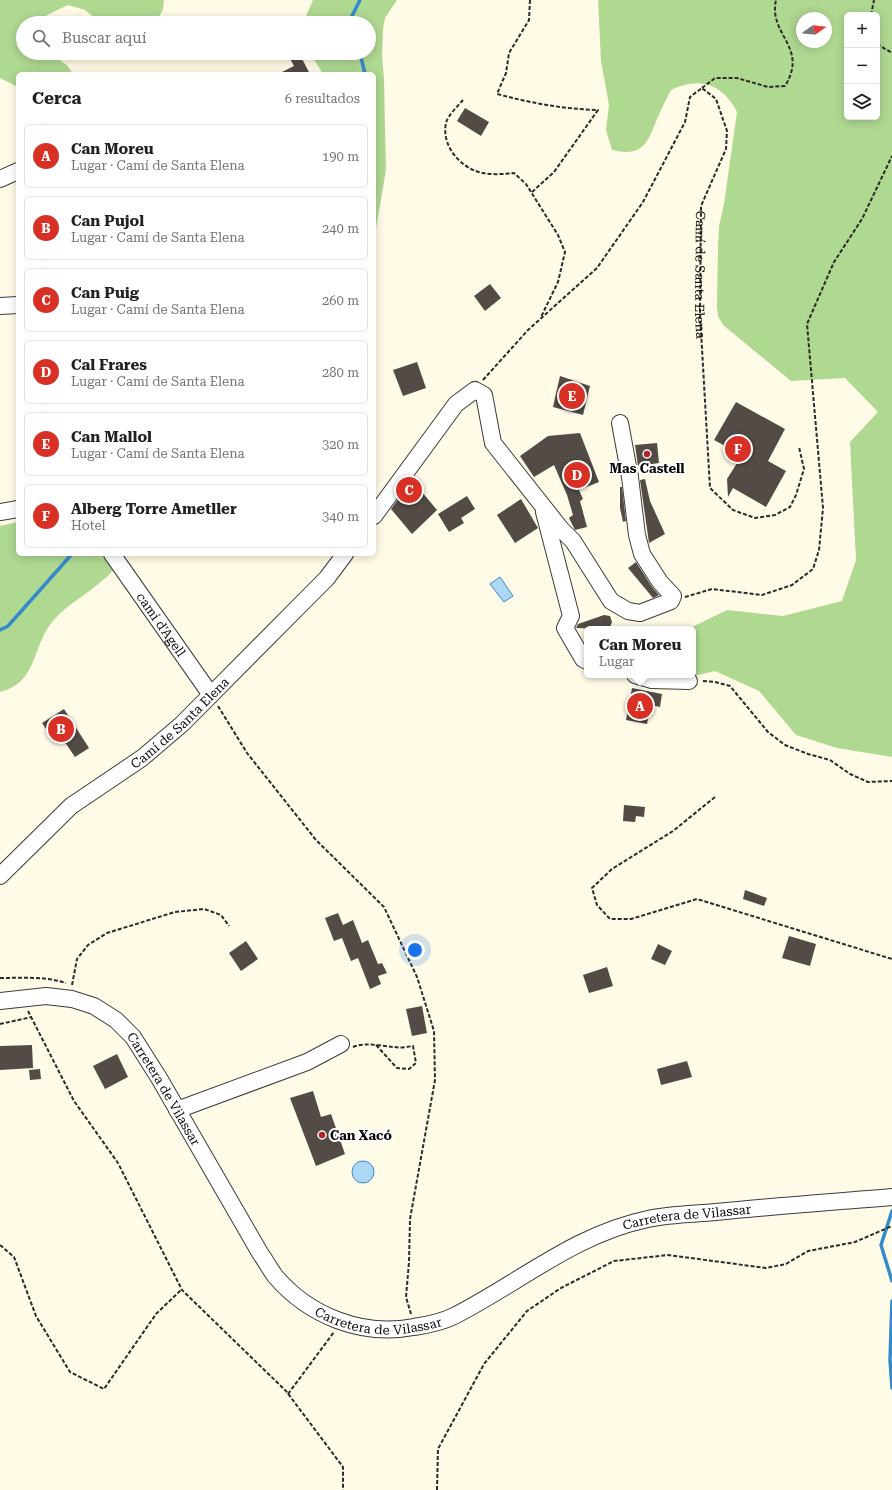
<!DOCTYPE html>
<html lang="es">
<meta charset="utf-8">
<style>
:root{--surface:#fff;--page:#f2f2f2;--text:#202124;--muted:#757577;--line:#e0e0e0;--accent:#d93025}
body{margin:0;font-family:"Roboto Serif",serif;background:var(--page);color:var(--text)}
.controls{position:absolute;right:12px;top:12px;display:grid;overflow:hidden;border-radius:6px;box-shadow:0 2px 10px #0003}
.controls button{width:36px;height:36px;display:grid;place-items:center;padding:0;border:0;border-bottom:1px solid var(--line);background:var(--surface);color:var(--text);font:20px sans-serif}
.compass{position:absolute;left:796px;top:12px;width:36px;height:36px;border-radius:50%;background:var(--surface);box-shadow:0 2px 10px #0003;rotate:76deg}
.you{position:absolute;left:415px;top:950px;width:14px;height:14px;margin:-10px;border:3px solid #fff;border-radius:50%;background:#1a73e8;box-shadow:0 0 0 6px #1a73e833}
.badge{display:grid;place-items:center;width:26px;height:26px;border-radius:50%;background:var(--accent);color:#fff;font-size:13px;font-weight:700}
.pin{position:absolute;translate:-50% -50%;border:2px solid #fff;box-shadow:0 1px 4px #0006}
.popup{position:absolute;left:584px;top:626px;width:112px;height:52px;box-sizing:border-box;display:grid;place-content:center;border-radius:6px;background:var(--surface);filter:drop-shadow(0 1px 3px #0005);font-size:13px;white-space:nowrap;color:var(--muted)}
.popup b{font-size:15px;color:var(--text)}
.popup::after{content:'';position:absolute;left:50%;top:100%;margin-left:-8px;border:8px solid transparent;border-top-color:var(--surface)}
.list{margin:0;padding:0;list-style:none}
h2{display:flex;justify-content:space-between;align-items:center;height:52px;margin:0;padding:0 16px;font-size:17px}
h2 small{font-size:13px;font-weight:400;color:var(--muted)}
.list li{display:grid;grid-template-columns:26px 1fr auto;gap:12px;align-items:center;box-sizing:border-box;height:64px;margin:0 8px 8px;padding:0 8px;border:1px solid var(--line);border-radius:6px}
.list b{display:block;font-size:15px;white-space:nowrap}
.list p{margin:0;font-size:13px;white-space:nowrap;color:var(--muted)}
.list em{font-size:13px;font-style:normal;color:var(--muted)}
.icon{flex:none;width:22px;height:22px;fill:none;stroke:currentColor;stroke-width:2;stroke-linecap:round;stroke-linejoin:round}
.map{position:relative;flex:none;width:892px;height:1490px;overflow:hidden}
.search{position:absolute;background:var(--surface);box-shadow:0 2px 10px #0003;left:16px;top:16px;width:360px;height:44px;display:flex;align-items:center;gap:10px;box-sizing:border-box;padding:0 14px;border-radius:22px;color:var(--muted);font-size:15px}
.panel{position:absolute;background:var(--surface);box-shadow:0 2px 10px #0003;left:16px;top:72px;width:360px;height:484px;border-radius:6px}
.map>svg:first-child{display:block}
.forest{fill:#afd891;fill-rule:evenodd}
.water{fill:#acd8f5;stroke:#338bcc}
.lines{fill:none;stroke-linecap:round;stroke-linejoin:round}
.stream{stroke:#338bcc;stroke-width:3.5}
.building{fill:#524b46}
.minor-casing{stroke:#3c3c3c;stroke-width:18}
.path{stroke:#2b2b2b;stroke-width:2;stroke-dasharray:4 2;stroke-linecap:butt}
.minor{stroke:#fff;stroke-width:16}
.poi-dot{fill:#b72427;stroke:#fff;stroke-width:1.5}
.labels{text-anchor:middle;stroke-width:4;stroke-linejoin:round;paint-order:stroke}
.street-label{font-size:13px;fill:#090909;stroke:#fff}
.poi-label{font-size:13px;font-weight:bold;fill:#090909;stroke:#fff}
</style>
<div class="map">
<svg width="892" height="1490" viewBox="0 0 892 1490">
<rect width="100%" height="100%" fill="#fffbe6"/>
<!-- forest -->
<g class="forest">
<polygon points="0,0 164,0 163,9 156,23 101,23 85,10 68,5 47,15 40,23 23,23 23,53 49,53 67,65 73,74 18,74 18,87 0,78"/>
<polygon points="313,0 397,0 385,18 383,29 382,55 384,79 386,170 374,240 374,74 323,74 310,53 369,53 369,23 303,23"/>
<path d="M598,0h294v757l-55,-9 -41,-13 -37,-44 -44,-20 -43,10 21,-6v-46h-5l39,-19 56,6 59,-15 14,-41 -6,-118 28,-30 -33,-34 -54,3 -68,-56 -5,-9 -1,-10 1,-59 1,-21 5,-22 13,-92c-14,-28 -38,-36 -66,-22 -5,10 -10,19 -14,29 -10,25 -14,38 -45,31l-6,-20 3,-25 -8,-44zM847,15h30v102h-30zM802,18h24v24h-24z"/>
<path d="M18,522v32h99l1,10c-5,6 -9,12 -15,16 -16,15 -36,24 -50,41 -21,24 -15,62 -53,71v-166z"/>
</g>
<!-- water -->
<g class="water">
<polygon points="500,577 513,596 504,602 490,584"/>
<circle cx="363" cy="1172" r="11"/>
</g>
<g class="lines">
<!-- stream -->
<g class="stream">
<polyline points="352,23 351,18 360,0"/>
<polyline points="360,53 365,74"/>
<polyline points="0,630 8,626 72,554"/>
<polyline points="892,1211 881,1245 892,1281"/>
<polyline points="892,1301 890,1360 892,1388"/>
</g>
</g>
<!-- building -->
<g class="building">
<polygon points="287,53 299,53 310,74 278,74 294,66"/>
<polygon points="465,108 489,122 481,136 457,121"/>
<polygon points="490,284 501,298 485,311 474,296"/>
<polygon points="417,362 426,388 403,396 393,370"/>
<polygon points="560,376 590,386 583,415 553,407"/>
<polygon points="736,402 785,429 768,461 786,471 766,507 733,488 728,497 727,479 742,455 714,440"/>
<polygon points="580,433 599,482 579,490 583,499 580,501 587,527 575,530 569,518 573,515 567,495 554,465 534,477 520,456 548,436"/>
<polygon points="657,443 659,463 638,466 635,445"/>
<polygon points="645,479 650,501 665,534 649,543 640,480"/>
<polygon points="412,480 437,510 412,534 391,509"/>
<polygon points="620,487 622,487 626,521 623,522 620,508"/>
<polygon points="467,496 475,509 461,518 464,523 449,532 438,514"/>
<polygon points="521,499 538,528 515,543 497,515"/>
<polygon points="636,562 652,587 659,595 653,598 628,568"/>
<polygon points="604,615 610,616 612,622 610,627 605,629 576,628 578,624"/>
<polygon points="632,688 662,694 660,707 651,705 647,724 626,720"/>
<polygon points="64,709 89,748 75,757 60,735 53,739 42,723"/>
<polygon points="624,805 645,807 644,817 636,816 635,822 623,821"/>
<polygon points="745,890 767,898 764,906 743,899"/>
<polygon points="338,913 343,925 353,920 362,943 368,940 378,964 382,963 387,973 378,976 381,984 370,989 358,958 351,961 342,938 334,941 325,918"/>
<polygon points="789,936 816,944 810,966 782,958"/>
<polygon points="246,941 258,959 241,971 229,953"/>
<polygon points="658,944 672,951 665,965 651,959"/>
<polygon points="607,967 613,986 589,993 583,975"/>
<polygon points="422,1006 427,1033 412,1036 406,1009"/>
<polygon points="32,1045 33,1068 0,1070 0,1046"/>
<polygon points="117,1054 128,1077 105,1089 93,1066"/>
<polygon points="687,1061 692,1077 661,1085 657,1069"/>
<polygon points="40,1069 41,1079 30,1080 29,1070"/>
<polygon points="313,1091 321,1117 331,1114 345,1154 316,1166 290,1098"/>
</g>
<g class="lines">
<!-- minor casing -->
<g class="minor-casing">
<g id="minor">
<polyline points="0,179 18,171"/>
<polyline points="0,306 18,305"/>
<polyline points="0,512 18,509"/>
<polyline points="544,512 571,616 565,628 583,659 587,661"/>
<polyline points="374,516 456,404 475,390 484,395 493,443 561,529 573,541 611,601 628,611 640,613 671,601 673,596 660,582 642,554 637,535 630,477 620,423"/>
<path id="s2" d="M112,554l99,141"/>
<polyline points="635,675 652,680 689,681"/>
<path id="s3" d="M0,876l71,-70 71,-48 40,-34 145,-146 18,-24"/>
<path id="s4" d="M0,1001l46,-5 26,3 22,7 22,14 17,17 26,41 101,175c5,7 10,16 15,23 34,40 87,61 139,51 13,-2 28,-5 40,-11 65,-33 121,-82 194,-97 22,-5 46,-5 68,-7 59,-6 117,-10 176,-15"/>
<polyline points="177,1110 307,1062 341,1044"/>
</g>
</g>
<!-- path -->
<g class="path">
<path d="M530,0l-1,20 -20,33 -3,20 -9,21c34,9 66,15 101,16l-44,62 -23,21"/>
<polyline points="871,15 874,0"/>
<polyline points="877,44 892,53"/>
<path d="M702,88l13,-10h22l31,9 17,-1c24,-39 -17,-51 -9,-86"/>
<path d="M463,100c-5,6 -15,15 -17,23 -5,23 15,46 37,50 10,2 21,1 31,0l12,11 32,51 7,17 -7,30 -17,35"/>
<path id="s1" d="M483,380l45,-50 69,-62 46,-66 42,-80 5,-25 12,-9 14,11 11,32 -1,18 -25,57 -1,108 10,174 23,22 22,8 20,-3 15,-8 6,-12 8,-26 -5,-22"/>
<polyline points="685,597 712,589 762,595 792,585 813,569 819,550 823,508 807,324 834,262 862,219 892,156"/>
<polyline points="703,681 715,682 730,686 768,732 785,745 808,754 830,760 850,774 868,782 892,781"/>
<polyline points="218,706 247,753 316,840 384,907 417,977 434,1031 435,1080 410,1219 409,1262 406,1297 411,1314"/>
<polyline points="715,797 673,831 612,869 592,888 597,905 610,919 631,919 697,899 892,959"/>
<path d="M0,978c22,0 45,-2 66,5"/>
<polyline points="72,985 77,959 88,945 107,933 175,912 204,909 221,915 229,926"/>
<polyline points="28,1011 74,1101 118,1163 182,1290 286,1391 343,1467 343,1490"/>
<polyline points="0,1024 32,1017"/>
<path d="M353,1047c12,-5 28,-1 41,0 6,1 13,0 19,-1l3,17 -7,6 -12,-1 -21,-23"/>
<polyline points="0,1245 14,1257 36,1316 70,1372 104,1389 156,1314 181,1290"/>
<polyline points="288,1394 334,1332"/>
<polyline points="437,1490 438,1449 484,1364 527,1311 561,1288 614,1261 668,1255 766,1268 786,1264 808,1251 855,1242 892,1226"/>
</g>
<!-- minor -->
<use href="#minor" class="minor"/>
</g>
<!-- markers -->
<g class="poi-dot">
<circle cx="647" cy="454" r="4"/>
<circle cx="322" cy="1135" r="4"/>
</g>
<g class="labels">
<!-- street labels -->
<g class="street-label">
<text dy="5" stroke="none"><textPath href="#s1" startOffset="572">Camí de Santa Elena</textPath></text>
<text dy="5" stroke="none"><textPath href="#s2" startOffset="86">camí d'Agell</textPath></text>
<text dy="5" stroke="none"><textPath href="#s3" startOffset="237">Camí de Santa Elena</textPath></text>
<text dy="5" stroke="none"><textPath href="#s4" startOffset="206">Carretera de Vilassar</textPath></text>
<text dy="5" stroke="none"><textPath href="#s4" startOffset="877">Carretera de Vilassar</textPath></text>
<text dy="5" stroke="none"><textPath href="#s4" startOffset="542">Carretera de Vilassar</textPath></text>
</g>
<!-- poi labels -->
<g class="poi-label">
<text x="647" y="473">Mas Castell</text>
<text x="330" y="1140" text-anchor="start">Can Xacó</text>
</g>
</g>
</svg>
<div class="controls">
<button>+</button>
<button>−</button>
<button><svg class="icon" aria-label="layers" viewBox="0 0 24 24"><path d="M12 4l9 5-9 5-9-5zM3 14l9 5 9-5"/></svg></button>
</div>
<svg class="compass" viewBox="-18 -18 36 36"><path d="M0-13l5 13h-10z" fill="#e53935"/><path d="M0 13l5-13h-10z" fill="#757577"/></svg>
<div class="you"></div>
<div class="pin badge" style="left:640px;top:706px">A</div>
<div class="popup"><b>Can Moreu</b>Lugar</div>
<div class="pin badge" style="left:61px;top:729px">B</div>
<div class="pin badge" style="left:409px;top:490px">C</div>
<div class="pin badge" style="left:577px;top:475px">D</div>
<div class="pin badge" style="left:572px;top:396px">E</div>
<div class="pin badge" style="left:738px;top:449px">F</div>
<div class="search"><svg class="icon" aria-label="search" viewBox="0 0 24 24"><circle cx="10" cy="10" r="6"/><path d="M15 15l6 6"/></svg>Buscar aquí</div>
<section class="panel">
<h2>Cerca<small>6 resultados</small></h2>
<ul class="list">
<li><span class="badge">A</span><div><b>Can Moreu</b><p>Lugar · Camí de Santa Elena</p></div><em>190 m</em></li>
<li><span class="badge">B</span><div><b>Can Pujol</b><p>Lugar · Camí de Santa Elena</p></div><em>240 m</em></li>
<li><span class="badge">C</span><div><b>Can Puig</b><p>Lugar · Camí de Santa Elena</p></div><em>260 m</em></li>
<li><span class="badge">D</span><div><b>Cal Frares</b><p>Lugar · Camí de Santa Elena</p></div><em>280 m</em></li>
<li><span class="badge">E</span><div><b>Can Mallol</b><p>Lugar · Camí de Santa Elena</p></div><em>320 m</em></li>
<li><span class="badge">F</span><div><b>Alberg Torre Ametller</b><p>Hotel</p></div><em>340 m</em></li>
</ul>
</section>
</div>
